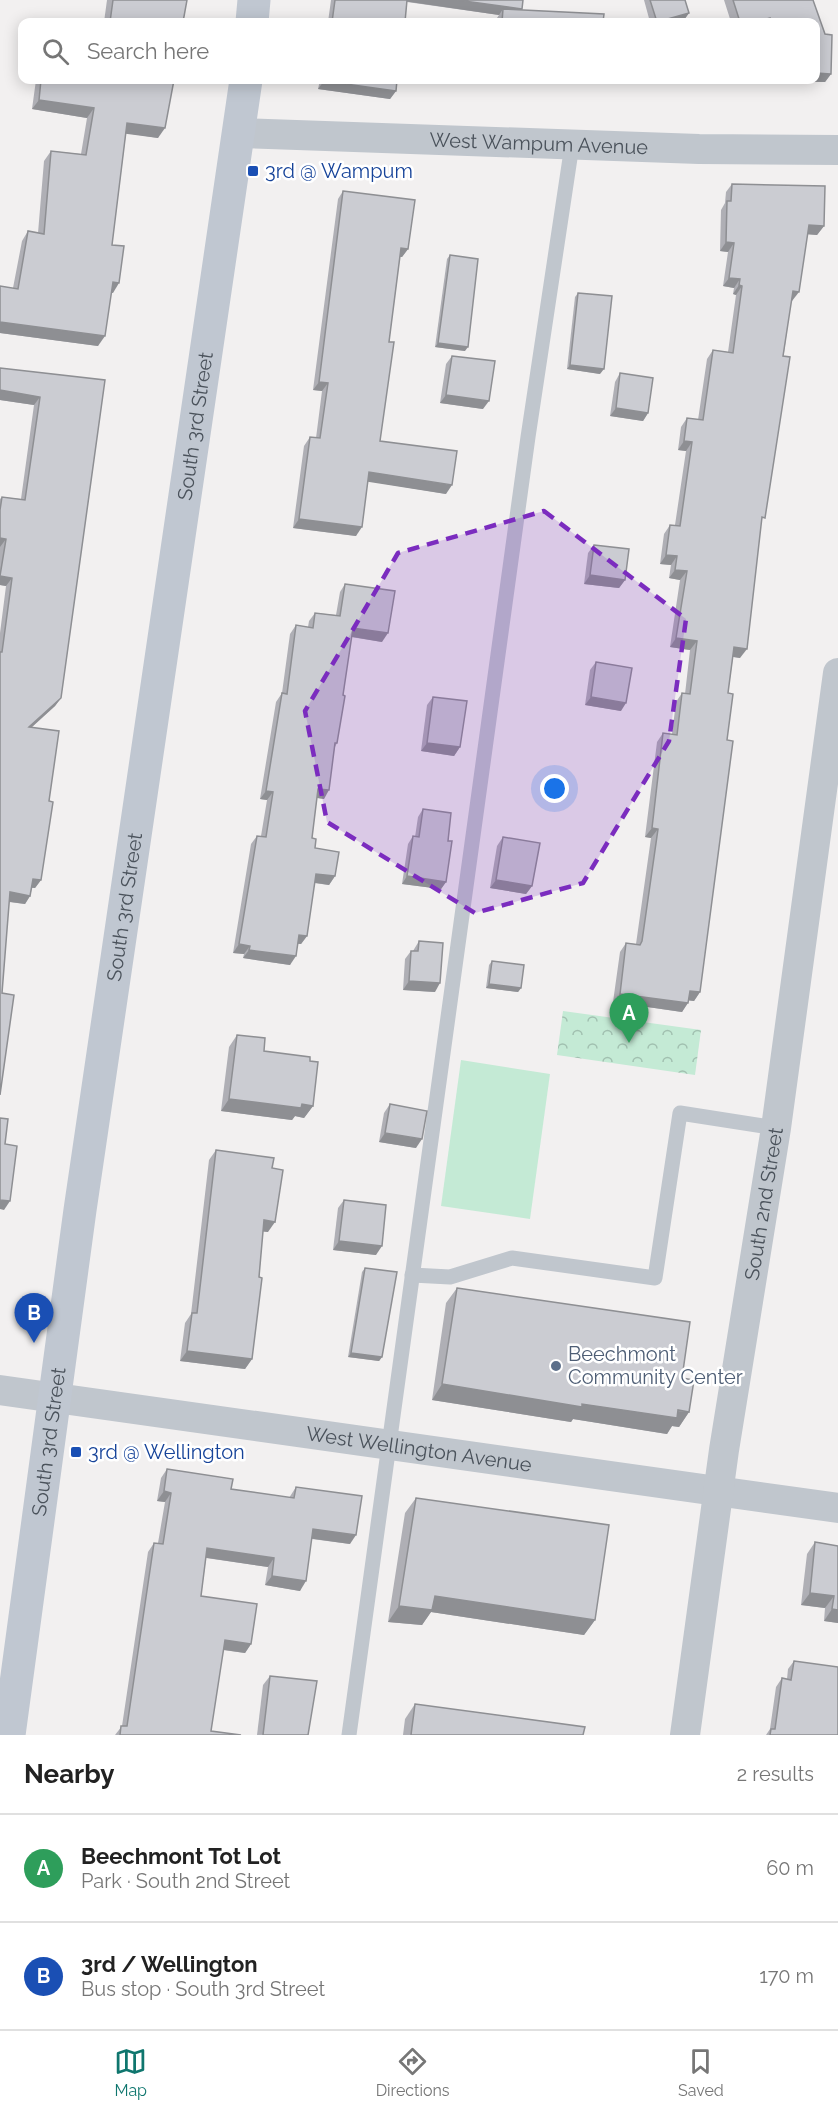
<!DOCTYPE html>
<meta charset="utf-8">
<style>
:root{--surface:#fff;--page:#f6f6f6;--text:#222;--muted:#767676;--line:#e0e0e0;--accent:#0f766e}
body{margin:0;font-family:Raleway,sans-serif;background:var(--page);color:var(--text)}
.you{position:absolute;left:555px;top:789px;width:21px;height:21px;margin:-15px;border:4px solid #fff;border-radius:50%;background:#1a73e8;box-shadow:0 0 0 9px #1a73e833}
.badge{display:grid;place-items:center;width:39px;height:39px;border-radius:50%;background:var(--accent);color:#fff;font-size:20px;font-weight:700}
.pin{position:absolute;translate:-50% -50px;filter:drop-shadow(0 2px 3px #0008)}
.pin::after{content:'';position:absolute;top:32px;width:21px;height:18px;background:inherit;clip-path:polygon(0 0,100% 0,50% 100%)}
.list{margin:0;padding:0;list-style:none}
h2{display:flex;justify-content:space-between;align-items:center;height:78px;margin:0;padding:0 24px;font-size:26px}
h2 small{font-size:20px;font-weight:400;color:var(--muted)}
.list li{display:grid;grid-template-columns:39px 1fr auto;gap:18px;align-items:center;box-sizing:border-box;height:108px;padding:0 24px;border-top:2px solid var(--line)}
.list b{display:block;font-size:22px;white-space:nowrap}
.list p{margin:0;font-size:20px;white-space:nowrap;color:var(--muted)}
.list em{font-size:20px;font-style:normal;color:var(--muted)}
.icon{flex:none;width:33px;height:33px;fill:none;stroke:currentColor;stroke-width:2;stroke-linecap:round;stroke-linejoin:round}
.map{position:relative;flex:none;width:838px;height:1735px;overflow:hidden}
.search{position:absolute;background:var(--surface);box-shadow:0 3px 15px #0003;left:18px;right:18px;top:18px;height:66px;display:flex;align-items:center;gap:15px;box-sizing:border-box;padding:0 21px;border-radius:12px;color:var(--muted);font-size:22px}
.sheet{height:294px;background:var(--surface)}
nav{display:flex;justify-content:space-around;align-items:center;box-sizing:border-box;height:84px;border-top:2px solid var(--line);background:var(--surface);font-size:16px;color:var(--muted)}
nav a{display:grid;justify-items:center;gap:3px}
nav .on{color:var(--accent)}
.map>svg:first-child{display:block}
.park{fill:url(#park-crowns)}
.garden{fill:#c4ead5}
.lines{fill:none;stroke-linecap:round;stroke-linejoin:round}
.lane{stroke:#c0c6cd;stroke-width:15}
.street{stroke:#c0c6cd;stroke-width:30}
.secondary{stroke:#c0c7d1;stroke-width:33}
.wall{fill:#afafb5}
.shaded-wall{fill:#8e8f93}
.building{fill:#cbccd2;stroke:#8e8f93;stroke-width:1.5}
.marked{fill:#7b2cbf;fill-opacity:0.2;stroke:#7b2cbf;stroke-width:4.5;stroke-dasharray:12 8;stroke-linejoin:round}
.transit-dot{fill:#1a4fb4;stroke:#fff;stroke-width:2}
.service-dot{fill:#5c6f8a;stroke:#fff;stroke-width:2}
.labels{text-anchor:middle;stroke-width:5;stroke-linejoin:round;paint-order:stroke}
.street-label{font-size:20px;fill:#4a525b;stroke:#fff}
.transit-label{font-size:20px;fill:#164399;stroke:#fff;text-anchor:start}
.service-label{font-size:20px;fill:#4e5e75;stroke:#fff;text-anchor:start}
</style>
<div class="map">
<svg width="838" height="1735" viewBox="0 0 838 1735">
<defs>
<pattern id="park-crowns" width="20" height="18" patternUnits="userSpaceOnUse" patternTransform="scale(1.5)"><rect width="20" height="18" fill="#c4ead5"/><path d="M2 6a3 3 0 1 1 6 0M12 15a3 3 0 1 1 6 0" fill="none" stroke="#a1c0b0"/></pattern>
</defs>
<rect width="100%" height="100%" fill="#f2f0f0"/>
<!-- park -->
<polygon class="park" points="563,1011 701,1030 695,1075 557,1055"/>
<!-- garden -->
<polygon class="garden" points="461,1060 550,1074 530,1219 441,1206"/>
<g class="lines">
<!-- lane -->
<g class="lane">
<polyline points="412,1275 450,1277 512,1258 655,1278 680,1113 776,1128"/>
<polyline points="349,1735 528,437 572,145"/>
</g>
<!-- street -->
<g class="street">
<path id="s1" d="M239,133l460,16 139,1"/>
<path id="s2" d="M0,1390l838,118"/>
<path id="s3" d="M685,1735l39,-285 52,-322 62,-455"/>
</g>
<!-- secondary -->
<g class="secondary">
<polyline points="252,22 254,0"/>
<path id="s4" d="M9,1735l71,-525 166,-1130"/>
</g>
</g>
<!-- wall -->
<g class="wall">
<polygon points="107,0 187,0 183,22 104,22"/>
<polygon points="331,0 523,0 521,10 603,22 497,22 497,18 499,15 407,2 405,22 328,22"/>
<polygon points="644,0 685,0 689,13 684,20 676,22 650,22"/>
<polygon points="724,0 813,0 831,74 825,82 762,81 762,80 816,80 816,22 731,22"/>
<polygon points="36,80 174,80 158,138 126,133 112,245 113,293 111,293 98,346 0,333 0,286 13,288 22,241 28,231 38,233 44,161 51,151 81,154 87,118 32,109"/>
<polygon points="320,80 397,80 396,91 390,99 318,89"/>
<polygon points="732,184 824,226 817,235 808,234 792,301 791,301 761,524 740,658 733,657 728,693 727,740 700,992 694,1001 689,1000 682,1012 613,1002 620,952 626,943 636,944 651,838 645,837 657,742 663,733 672,734 676,702 682,693 685,694 690,650 670,647 680,580 669,578 671,565 660,564 664,534 670,525 675,525 686,451 678,450 681,427 687,418 698,420 707,359 713,350 728,352 736,295 733,294 734,288 723,286 728,252 720,251 721,210 725,203 726,192"/>
<polygon points="343,191 408,249 402,257 400,257 389,342 380,441 446,494 368,481 356,536 293,528 304,446 310,437 316,438 322,391 313,390 338,199"/>
<polygon points="450,255 465,351 435,347 447,259"/>
<polygon points="578,293 600,374 567,369 575,297"/>
<polygon points="452,356 483,409 440,403 446,364"/>
<polygon points="0,368 105,380 61,698 55,706 32,727 49,801 41,880 35,888 32,888 30,896 25,904 9,902 2,993 0,1095 0,633 6,586 0,585 0,499 2,497 21,499 34,405 0,400"/>
<polygon points="620,373 648,413 643,421 610,416 615,382"/>
<polygon points="594,545 625,580 619,588 584,584 588,553"/>
<polygon points="345,584 382,642 351,637 337,743 335,747 324,799 317,798 312,838 315,848 335,876 329,885 314,883 307,936 301,944 298,944 290,965 243,958 244,954 233,953 251,844 257,836 261,836 267,800 260,799 276,702 282,693 290,634 296,625 308,627 309,621 315,613 336,615 340,592"/>
<polygon points="596,662 621,711 585,705 590,670"/>
<polygon points="433,697 460,747 454,756 421,751 427,705"/>
<polygon points="423,809 448,841 446,882 441,889 402,884 408,844 413,836 415,837 418,817"/>
<polygon points="503,837 532,886 526,894 490,888 497,846"/>
<polygon points="419,941 435,992 403,990 405,959 411,951 413,951"/>
<polygon points="492,961 521,988 518,992 486,988 489,965"/>
<polygon points="237,1035 264,1051 310,1061 313,1106 304,1118 295,1116 292,1120 221,1111 229,1047"/>
<polygon points="390,1104 416,1148 379,1142 384,1113"/>
<polygon points="216,1150 272,1168 268,1232 263,1231 252,1359 245,1369 180,1361 185,1323 191,1314 209,1160"/>
<polygon points="344,1200 376,1255 333,1250 338,1208"/>
<polygon points="365,1268 382,1357 379,1361 348,1357 362,1272"/>
<polygon points="457,1288 682,1378 689,1412 679,1427 672,1426 667,1434 573,1419 571,1422 432,1400 446,1303"/>
<polygon points="167,1469 231,1489 289,1498 296,1487 350,1544 312,1539 300,1591 265,1585 268,1567 206,1558 201,1596 251,1644 245,1653 223,1650 211,1731 241,1735 115,1735 122,1726 148,1552 154,1543 158,1543 165,1502 157,1501 161,1478"/>
<polygon points="416,1498 595,1620 584,1635 431,1612 422,1625 388,1622 405,1513"/>
<polygon points="815,1542 838,1546 838,1623 824,1621 825,1608 801,1605 807,1554"/>
<polygon points="794,1661 838,1735 766,1735 770,1729 776,1687 782,1678 787,1679 788,1669"/>
<polygon points="270,1676 308,1735 257,1735 263,1685"/>
<polygon points="415,1704 583,1735 403,1735 405,1719"/>
</g>
<!-- shaded-wall -->
<g class="shaded-wall">
<polygon points="403,0 457,0 522,9 516,17 503,9 499,15 403,1"/>
<polygon points="689,13 684,20 676,22 657,22"/>
<polygon points="770,18 767,22 759,22 760,21"/>
<polygon points="816,73 831,74 825,82 762,81 763,80 816,80"/>
<polygon points="497,80 664,80 662,83"/>
<polygon points="324,81 396,91 390,99 318,89"/>
<polygon points="39,100 94,108 87,118 32,109"/>
<polygon points="127,123 165,128 158,138 120,133"/>
<polygon points="809,225 824,226 817,235 803,234"/>
<polygon points="726,242 734,243 728,252 720,251"/>
<polygon points="401,248 408,249 402,257 395,256"/>
<polygon points="729,278 740,279 734,288 723,286"/>
<polygon points="113,282 119,283 113,293 106,292"/>
<polygon points="739,285 742,286 736,295 733,294"/>
<polygon points="793,291 799,292 792,301 786,300"/>
<polygon points="0,322 105,336 98,346 0,333"/>
<polygon points="438,343 468,347 465,351 435,347"/>
<polygon points="570,365 604,369 600,374 567,369"/>
<polygon points="319,382 328,383 322,391 313,390"/>
<polygon points="0,390 40,397 34,405 0,400"/>
<polygon points="446,395 489,401 483,409 440,403"/>
<polygon points="616,408 648,413 643,421 610,416"/>
<polygon points="684,441 692,442 686,451 678,450"/>
<polygon points="369,472 452,485 446,494 363,481"/>
<polygon points="299,519 362,527 356,536 293,528"/>
<polygon points="0,538 6,539 0,547"/>
<polygon points="666,555 677,556 671,565 660,564"/>
<polygon points="675,570 687,571 680,580 669,578"/>
<polygon points="590,575 625,580 619,588 584,584"/>
<polygon points="0,576 12,578 6,586 0,585"/>
<polygon points="353,628 388,633 382,642 347,636"/>
<polygon points="676,638 697,641 690,650 670,647"/>
<polygon points="734,647 747,649 740,658 728,656"/>
<polygon points="591,697 626,703 621,711 585,705"/>
<polygon points="61,698 55,706 23,735 29,727"/>
<polygon points="427,743 460,747 454,756 421,751"/>
<polygon points="318,789 329,790 324,799 312,797"/>
<polygon points="266,791 273,792 267,800 260,799"/>
<polygon points="652,828 658,829 651,838 645,837"/>
<polygon points="316,874 335,876 329,885 310,882"/>
<polygon points="407,876 446,882 441,889 402,884"/>
<polygon points="33,879 41,880 35,888 27,887"/>
<polygon points="496,880 532,886 526,894 490,888"/>
<polygon points="10,892 30,896 25,904 4,901"/>
<polygon points="299,935 307,936 301,944 293,943"/>
<polygon points="239,944 250,946 244,954 233,953"/>
<polygon points="249,950 296,956 290,965 243,958"/>
<polygon points="409,981 440,983 435,992 403,990"/>
<polygon points="489,984 521,988 518,992 486,988"/>
<polygon points="690,991 700,992 694,1001 684,1000"/>
<polygon points="620,994 688,1003 682,1012 613,1002"/>
<polygon points="229,1099 302,1104 313,1106 304,1118 295,1116 292,1120 221,1111"/>
<polygon points="385,1133 422,1139 416,1148 379,1142"/>
<polygon points="0,1200 10,1201 4,1210 0,1209"/>
<polygon points="264,1220 275,1222 268,1232 257,1231"/>
<polygon points="339,1241 382,1246 376,1255 333,1250"/>
<polygon points="187,1351 252,1359 245,1369 180,1361"/>
<polygon points="351,1353 382,1357 379,1361 348,1357"/>
<polygon points="442,1384 582,1404 689,1412 679,1427 672,1426 667,1434 573,1419 571,1422 432,1400"/>
<polygon points="164,1491 171,1493 165,1502 157,1501"/>
<polygon points="313,1529 356,1535 350,1544 307,1538"/>
<polygon points="207,1548 274,1558 268,1567 201,1557"/>
<polygon points="272,1576 306,1581 300,1591 265,1585"/>
<polygon points="810,1593 834,1596 825,1608 801,1605"/>
<polygon points="435,1596 595,1620 584,1635 431,1612 422,1625 388,1622 399,1606"/>
<polygon points="832,1609 838,1610 838,1623 824,1621"/>
<polygon points="225,1640 251,1644 245,1653 218,1649"/>
</g>
<!-- building -->
<g class="building">
<polygon points="113,0 187,0 183,22 110,22"/>
<polygon points="335,0 407,0 405,22 332,22"/>
<polygon points="457,0 523,0 522,9"/>
<polygon points="650,0 685,0 689,13 657,22"/>
<polygon points="733,0 813,0 825,34 832,35 831,74 816,73 816,22 770,22 770,18 760,21 760,22 740,22"/>
<polygon points="503,9 604,14 603,22 502,22"/>
<polygon points="41,80 174,80 165,128 127,123 112,245 124,246 119,283 113,282 105,336 0,322 0,286 18,289 28,231 44,234 51,151 86,155 94,108 39,100"/>
<polygon points="324,80 397,80 396,91 324,81"/>
<polygon points="732,184 825,186 824,226 809,225 799,292 793,291 783,356 790,357 765,518 762,517 747,649 734,647 728,693 733,694 727,740 733,741 700,992 690,991 688,1003 620,994 626,943 640,945 642,941 658,829 652,828 663,733 677,735 682,693 690,694 697,641 676,638 687,571 675,570 677,556 666,555 670,525 680,526 692,442 684,441 687,418 703,420 713,350 733,353 742,286 739,285 740,279 729,278 734,243 726,242 727,201 731,201"/>
<polygon points="343,191 415,200 408,249 401,248 389,342 394,342 380,441 457,451 452,485 369,472 362,527 299,519 310,437 320,438 328,383 319,382"/>
<polygon points="450,255 478,259 468,347 438,343"/>
<polygon points="578,293 612,296 604,369 570,365"/>
<polygon points="452,356 495,361 489,401 446,395"/>
<polygon points="0,368 105,380 61,698 29,727 59,731 49,801 53,802 41,880 33,879 30,896 10,892 2,993 14,995 0,1095 0,652 2,652 12,578 0,576 6,539 0,538 0,510 2,497 25,500 40,397 0,390"/>
<polygon points="620,373 653,378 648,413 616,408"/>
<polygon points="594,545 629,549 625,580 590,575"/>
<polygon points="345,584 395,591 388,633 353,628 343,695 345,696 337,743 335,743 329,790 318,789 312,838 316,839 315,848 339,852 335,876 316,874 307,936 299,935 296,956 249,950 250,946 239,944 257,836 266,837 273,792 266,791 282,693 287,694 296,625 313,628 315,613 340,616"/>
<polygon points="596,662 632,668 626,703 591,697"/>
<polygon points="433,697 467,701 460,747 427,743"/>
<polygon points="423,809 451,813 448,841 452,841 446,882 407,876 413,836 419,837"/>
<polygon points="503,837 540,843 532,886 496,880"/>
<polygon points="419,941 443,943 440,983 409,981 411,951 418,951"/>
<polygon points="492,961 524,965 521,988 489,984"/>
<polygon points="237,1035 265,1038 264,1051 310,1057 310,1061 318,1062 313,1106 302,1104 301,1108 229,1099"/>
<polygon points="390,1104 427,1111 422,1139 385,1133"/>
<polygon points="0,1118 8,1119 5,1144 17,1146 10,1201 0,1200"/>
<polygon points="216,1150 274,1158 272,1168 283,1170 275,1222 264,1220 259,1277 262,1278 252,1359 187,1351 192,1313 197,1313"/>
<polygon points="344,1200 386,1205 382,1246 339,1241"/>
<polygon points="365,1268 397,1272 382,1357 351,1353"/>
<polygon points="457,1288 690,1322 682,1378 694,1380 689,1412 678,1410 677,1418 582,1404 582,1407 442,1384"/>
<polygon points="167,1469 233,1479 231,1489 294,1498 296,1487 362,1496 356,1535 313,1529 306,1581 272,1576 274,1558 207,1548 201,1596 257,1604 251,1644 225,1640 211,1731 241,1735 120,1735 121,1726 127,1726 154,1543 163,1544 171,1493 164,1491"/>
<polygon points="416,1498 609,1525 595,1620 435,1596 432,1610 399,1606"/>
<polygon points="815,1542 838,1546 838,1610 832,1609 834,1596 810,1593"/>
<polygon points="794,1661 838,1667 838,1735 770,1735 771,1729 775,1729 782,1678 791,1680"/>
<polygon points="270,1676 317,1681 308,1735 263,1735"/>
<polygon points="415,1704 585,1727 583,1735 411,1735"/>
</g>
<!-- marked area -->
<path class="marked" d="M544,511l142,108 -17,122 -86,142 -108,30 -148,-91 -22,-111 93,-158z"/>
<!-- markers -->
<g class="transit-dot">
<rect x="247" y="165" width="12" height="12" rx="3"/>
<rect x="70" y="1446" width="12" height="12" rx="3"/>
</g>
<circle class="service-dot" cx="556" cy="1366" r="6"/>
<g class="labels">
<!-- street labels -->
<g class="street-label">
<text dy="7" stroke="none"><textPath href="#s1" startOffset="300">West Wampum Avenue</textPath></text>
<text dy="7" stroke="none"><textPath href="#s4" startOffset="1322">South 3rd Street</textPath></text>
<text dy="7" stroke="none"><textPath href="#s4" startOffset="836">South 3rd Street</textPath></text>
<text dy="7" stroke="none"><textPath href="#s3" startOffset="537">South 2nd Street</textPath></text>
<text dy="7" stroke="none"><textPath href="#s4" startOffset="296">South 3rd Street</textPath></text>
<text dy="7" stroke="none"><textPath href="#s2" startOffset="423">West Wellington Avenue</textPath></text>
</g>
<!-- transit labels -->
<g class="transit-label">
<text x="265" y="178">3rd @ Wampum</text>
<text x="88" y="1459">3rd @ Wellington</text>
</g>
<!-- service labels -->
<g class="service-label">
<text x="568" y="1361">Beechmont<tspan x="568" dy="23">Community Center</tspan></text>
</g>
</g>
</svg>
<div class="you"></div>
<div class="pin badge" style="left:629px;top:1043px;background:#2e9e5b">A</div>
<div class="pin badge" style="left:34px;top:1343px;background:#1a4fb4">B</div>
<div class="search"><svg class="icon" aria-label="search" viewBox="0 0 24 24"><circle cx="10" cy="10" r="6"/><path d="M15 15l6 6"/></svg>Search here</div>
</div>
<section class="sheet">
<h2>Nearby<small>2 results</small></h2>
<ul class="list">
<li><span class="badge" style="background:#2e9e5b">A</span><div><b>Beechmont Tot Lot</b><p>Park · South 2nd Street</p></div><em>60 m</em></li>
<li><span class="badge" style="background:#1a4fb4">B</span><div><b>3rd / Wellington</b><p>Bus stop · South 3rd Street</p></div><em>170 m</em></li>
</ul>
</section>
<nav>
<a class="on"><svg class="icon" aria-label="map" viewBox="0 0 24 24"><path d="M3 6l6-2 6 2 6-2v14l-6 2-6-2-6 2zM9 4v14M15 6v14"/></svg>Map</a>
<a><svg class="icon" aria-label="directions" viewBox="0 0 24 24"><path d="M12 3l9 9-9 9-9-9zM9 14v-3h6M13 9l2 2-2 2"/></svg>Directions</a>
<a><svg class="icon" aria-label="saved" viewBox="0 0 24 24"><path d="M7 4h10v16l-5-4-5 4z"/></svg>Saved</a>
</nav>
